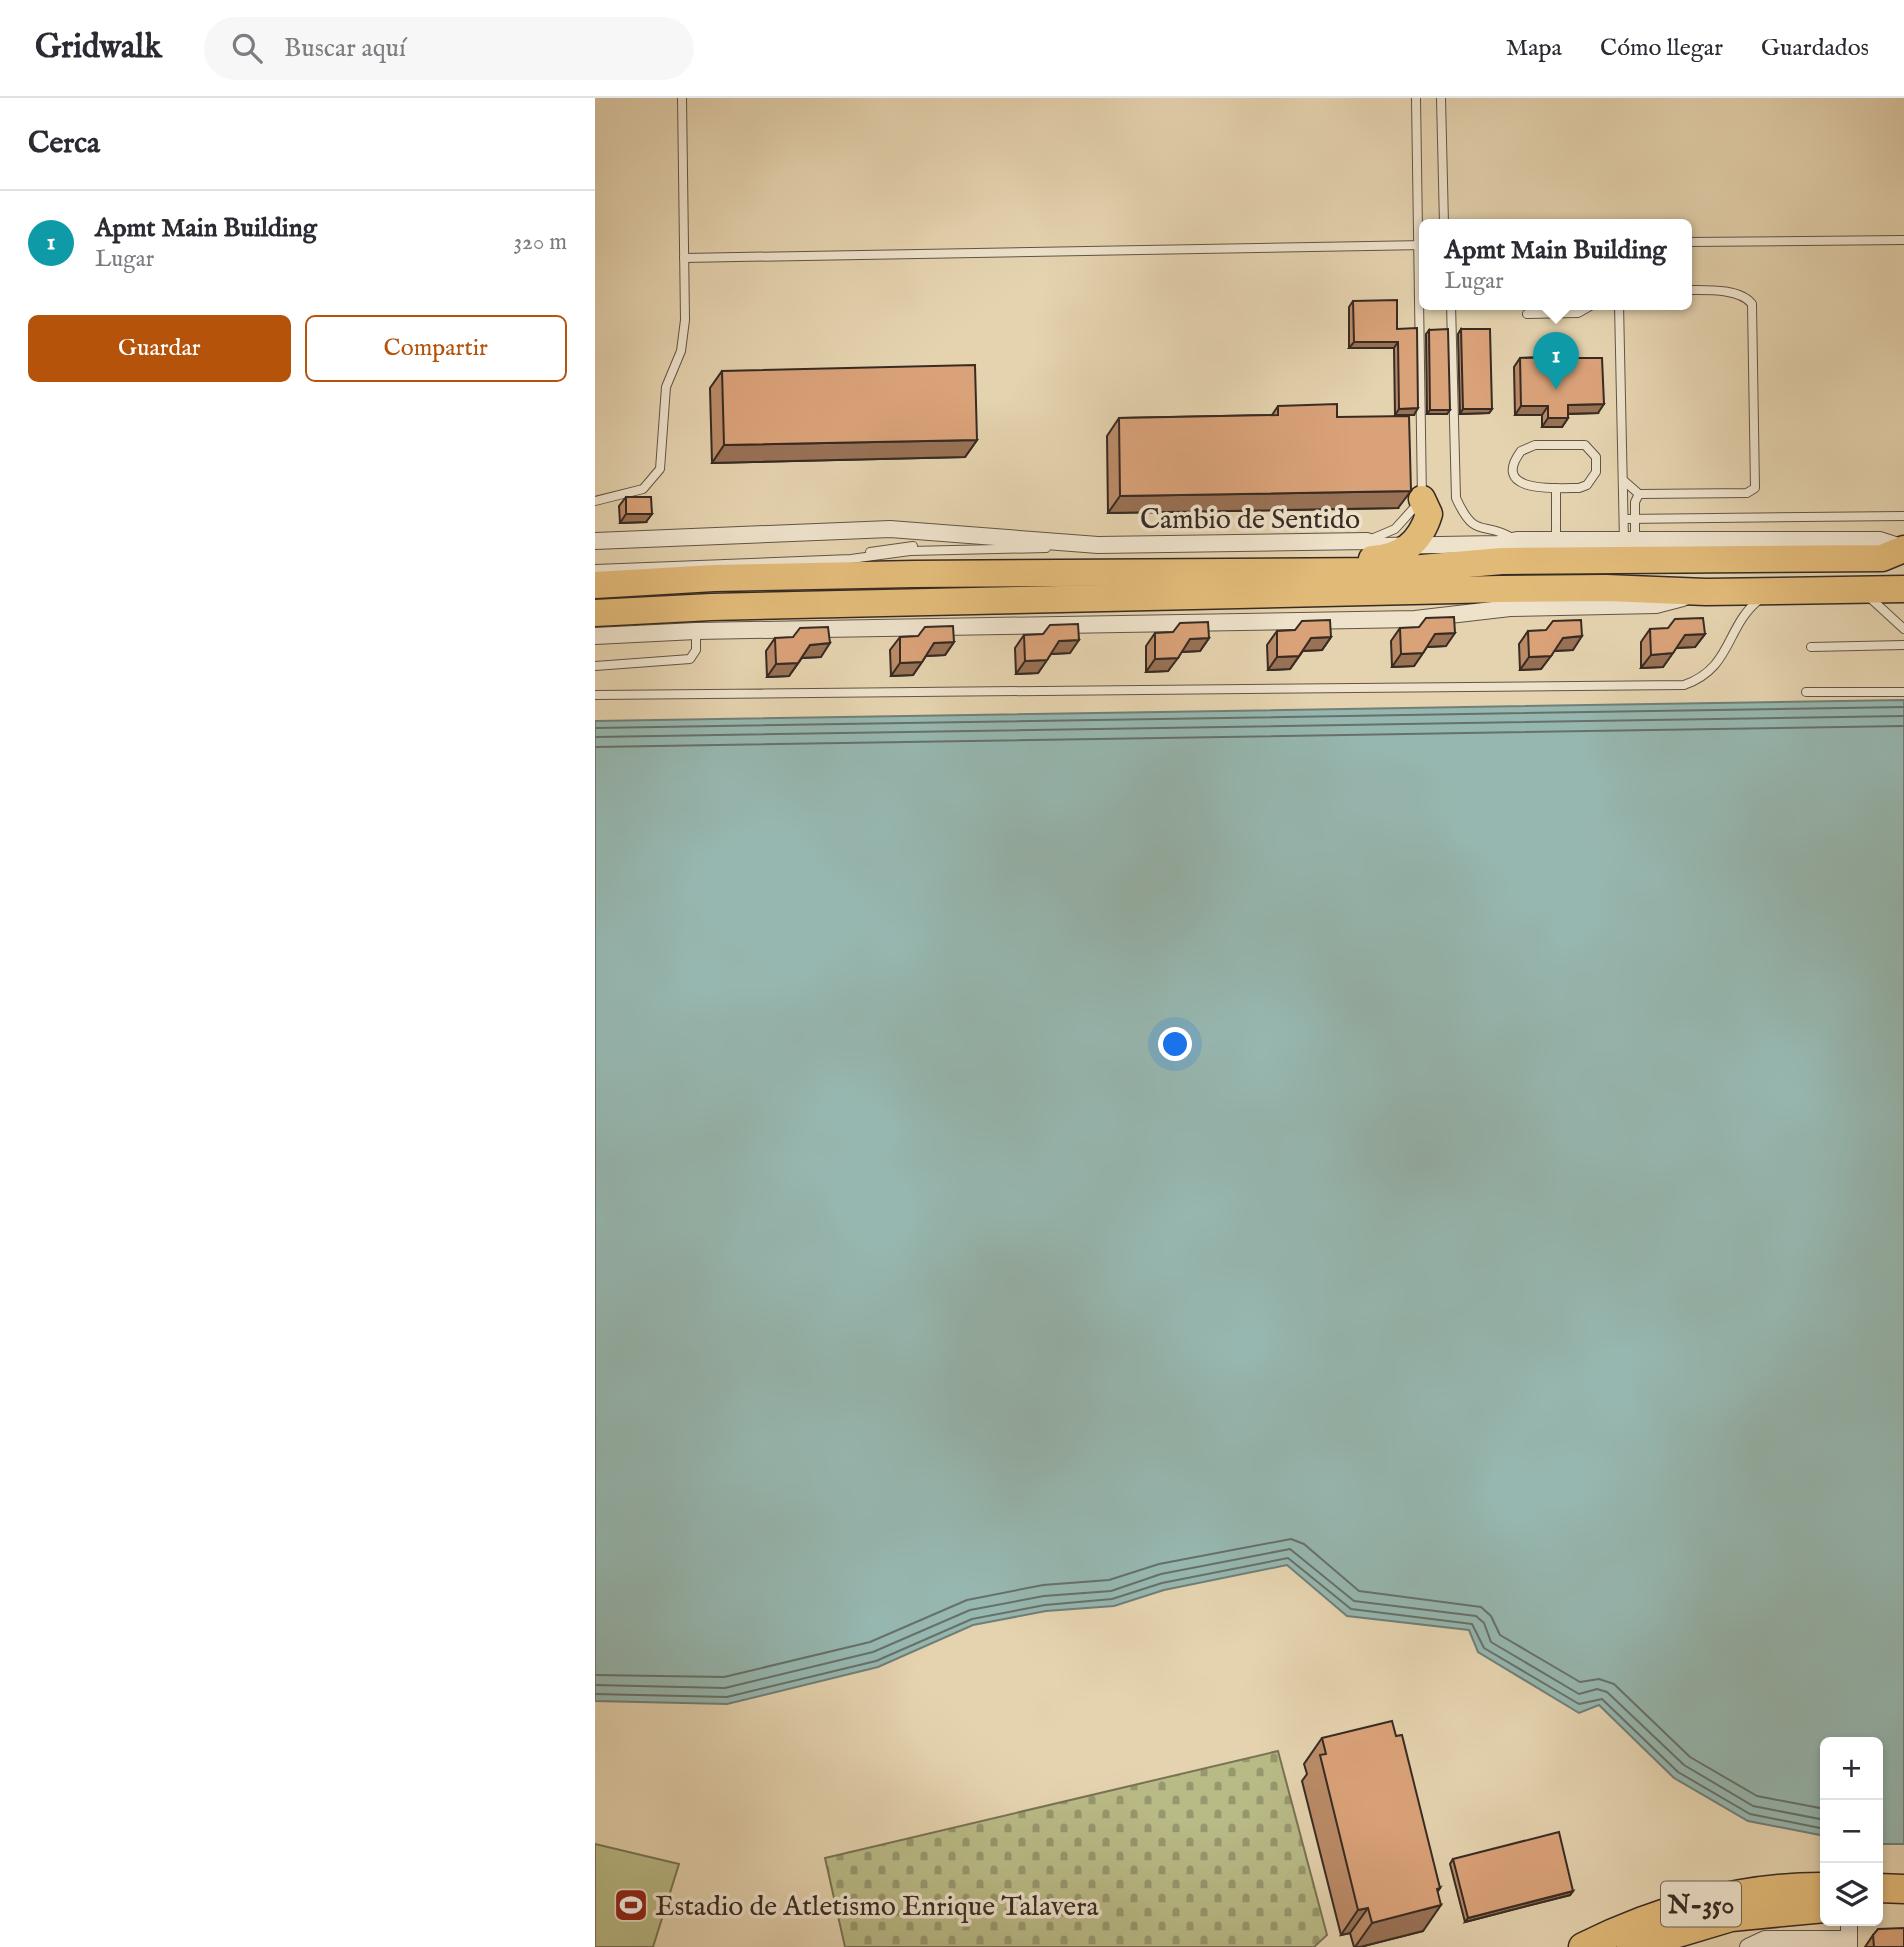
<!DOCTYPE html>
<html lang="es">
<meta charset="utf-8">
<style>
:root{--surface:#fff;--page:#f7f7f7;--text:#2b2b33;--muted:#7c7c81;--line:#e1e1e2;--accent:#b45309}
body{margin:0;font-family:"IM FELL English",serif;background:var(--page);color:var(--text)}
.controls{position:absolute;right:21px;bottom:21px;display:grid;overflow:hidden;border-radius:10px;box-shadow:0 4px 10px #0003}
.controls button{width:63px;height:63px;display:grid;place-items:center;padding:0;border:0;border-bottom:2px solid var(--line);background:var(--surface);color:var(--text);font:35px sans-serif}
.you{position:absolute;left:581px;top:947px;width:24px;height:24px;margin:-18px;border:5px solid #fff;border-radius:50%;background:#1a73e8;box-shadow:0 0 0 10px #1a73e833}
.badge{display:grid;place-items:center;width:46px;height:46px;border-radius:50%;background:var(--accent);color:#fff;font-size:23px;font-weight:700}
.pin{position:absolute;translate:-50% -58px;filter:drop-shadow(0 2px 4px #0008)}
.pin::after{content:'';position:absolute;top:37px;width:24px;height:21px;background:inherit;clip-path:polygon(0 0,100% 0,50% 100%)}
.popup{position:absolute;left:824px;top:121px;width:273px;height:91px;box-sizing:border-box;display:grid;place-content:center;border-radius:10px;background:var(--surface);filter:drop-shadow(0 2px 5px #0005);font-size:23px;white-space:nowrap;color:var(--muted)}
.popup b{font-size:26px;color:var(--text)}
.popup::after{content:'';position:absolute;left:50%;top:100%;margin-left:-14px;border:14px solid transparent;border-top-color:var(--surface)}
.list{margin:0;padding:0;list-style:none}
h2{display:flex;justify-content:space-between;align-items:center;height:91px;margin:0;padding:0 28px;font-size:30px}
h2 small{font-size:23px;font-weight:400;color:var(--muted)}
.list li{display:grid;grid-template-columns:46px 1fr auto;gap:21px;align-items:center;box-sizing:border-box;height:105px;padding:0 28px;border-top:2px solid var(--line)}
.list b{display:block;font-size:26px;white-space:nowrap}
.list p{margin:0;font-size:23px;white-space:nowrap;color:var(--muted)}
.list em{font-size:23px;font-style:normal;color:var(--muted)}
.actions{display:flex;gap:14px;padding:21px 28px}
.actions a{flex:1;padding:16px 0;border:2px solid var(--accent);border-radius:10px;text-align:center;font-size:24px;color:var(--accent)}
.actions .main{background:var(--accent);color:#fff}
.icon{flex:none;width:38px;height:38px;fill:none;stroke:currentColor;stroke-width:2;stroke-linecap:round;stroke-linejoin:round}
.map{position:relative;flex:none;width:1309px;height:1849px;overflow:hidden}
header{display:flex;align-items:center;gap:42px;box-sizing:border-box;height:98px;padding:0 35px;background:var(--surface);border-bottom:2px solid var(--line)}
header strong{font-size:33px}
nav{display:flex;gap:38px;margin-inline-start:auto;font-size:24px}
.search{width:490px;height:63px;background:var(--page);display:flex;align-items:center;gap:18px;box-sizing:border-box;padding:0 24px;border-radius:38px;color:var(--muted);font-size:26px}
main{display:flex}
aside{flex:1;background:var(--surface)}
.map>svg:first-child{display:block}
.green{fill:#b9bb87;stroke:#787355;stroke-width:2}
.cemetery{fill:url(#cemetery-stones);stroke:#787355;stroke-width:2}
.water{fill:#96b7b0;stroke:#707f78;stroke-width:2}
.lines{fill:none;stroke-linecap:round;stroke-linejoin:round}
.shore{stroke:#66716a;stroke-width:2}
.service-casing{stroke:#625546;stroke-width:10}
.minor-casing{stroke:#625546;stroke-width:18}
.primary-casing{stroke:#372b23;stroke-width:29}
.trunk-casing{stroke:#372b23;stroke-width:31}
.service{stroke:#eee2cb;stroke-width:8}
.minor{stroke:#eee2cb;stroke-width:16}
.primary{stroke:#e2ba78;stroke-width:26}
.trunk{stroke:#e2ba78;stroke-width:28}
.wall{fill:#bb8b68;stroke:#372b23;stroke-width:2}
.shaded-wall{fill:#997155;stroke:#372b23;stroke-width:2}
.building{fill:#daa279;stroke:#372b23;stroke-width:2}
.labels{text-anchor:middle;stroke-width:7;stroke-linejoin:round;paint-order:stroke}
.shield{fill:#eee2cb;stroke:#6e6255;stroke-width:2}
.shield-label{font-size:26px;font-weight:bold;fill:#372b23}
.street-label{font-size:28px;fill:#372b23;stroke:#eee2cb}
.poi-label{font-size:28px;fill:#372b23;stroke:#eee2cb;text-anchor:start}
</style>
<header>
<strong>Gridwalk</strong>
<div class="search"><svg class="icon" aria-label="search" viewBox="0 0 24 24"><circle cx="10" cy="10" r="6"/><path d="M15 15l6 6"/></svg>Buscar aquí</div>
<nav><a>Mapa</a><a>Cómo llegar</a><a>Guardados</a></nav>
</header>
<main>
<aside>
<h2>Cerca<small></small></h2>
<ul class="list">
<li><span class="badge" style="background:#0f9aa8">1</span><div><b>Apmt Main Building</b><p>Lugar</p></div><em>320 m</em></li>
</ul>
<div class="actions"><a class="main">Guardar</a><a>Compartir</a></div>
</aside>
<div class="map">
<svg width="1309" height="1849" viewBox="0 0 1309 1849">
<defs>
<pattern id="cemetery-stones" width="16" height="16" patternUnits="userSpaceOnUse" patternTransform="scale(1.75)"><rect width="16" height="16" fill="#b9bb87"/><path d="M2 7V4a2 2 0 0 1 4 0v3zM10 15v-3a2 2 0 0 1 4 0v3z" fill="#97986e"/></pattern>
</defs>
<rect width="100%" height="100%" fill="#e5d3af"/>
<filter id="stains"><feTurbulence type="fractalNoise" baseFrequency=".00286" numOctaves="4"/><feColorMatrix values="0 0 0 0 .2 0 0 0 0 .09 0 0 0 0 .02 0 0 0 .5 -.17"/></filter>
<radialGradient id="worn" r=".72"><stop offset=".6" stop-color="#630" stop-opacity="0"/><stop offset="1" stop-color="#630" stop-opacity=".3"/></radialGradient>
<!-- green -->
<polygon class="green" points="0,1746 84,1766 58,1849 0,1849"/>
<!-- cemetery -->
<polygon class="cemetery" points="683,1653 732,1837 719,1849 250,1849 230,1760"/>
<!-- water -->
<polygon class="water" points="1309,602 1309,1746 1283,1746 1283,1644 1230,1644 1230,1738 1153,1723 1079,1680 1004,1607 984,1615 883,1554 874,1532 752,1518 692,1467 569,1492 519,1508 451,1513 378,1527 283,1569 132,1606 0,1603 0,623"/>
<g class="lines">
<!-- shore -->
<g class="shore">
<polyline points="0,630 1309,609"/>
<polyline points="0,639 1309,618"/>
<polyline points="0,649 1309,628"/>
<polyline points="0,1577 129,1579 275,1544 372,1502 448,1487 514,1482 564,1466 696,1441 709,1446 764,1493 886,1509 896,1518 905,1537 985,1584 1004,1581 1019,1586 1095,1659 1162,1698 1230,1711"/>
<polyline points="0,1587 130,1590 278,1554 375,1512 449,1498 516,1493 566,1476 695,1451 759,1503 881,1518 889,1525 896,1544 984,1596 1002,1591 1012,1594 1089,1667 1158,1708 1230,1722"/>
<polyline points="0,1596 132,1599 281,1563 377,1521 450,1507 517,1501 567,1485 693,1460 756,1511 877,1526 889,1550 984,1606 1007,1601 1083,1674 1155,1716 1230,1731"/>
</g>
<!-- service casing -->
<g class="service-casing">
<g id="service">
<polyline points="846,0 849,126"/>
<polyline points="1092,144 1309,142"/>
<polyline points="89,160 830,147"/>
<path d="M856,206l5,194c20,44 27,21 58,41"/>
<polyline points="1024,206 1029,443"/>
<polyline points="932,216 983,215 999,206"/>
<path d="M940,347h50l11,12v15l-9,13 -8,3c-21,0 -90,6 -58,-37z"/>
<polyline points="1028,382 1044,396"/>
<polyline points="0,403 48,391 65,371 71,289 86,253 90,222 87,0"/>
<polyline points="1029,421 1309,418"/>
<polyline points="774,442 800,431 827,401 821,0"/>
<polyline points="961,443 961,390"/>
<path d="M1040,443v-39l4,-8 108,-1 8,-5 -3,-184c-12,-16 -46,-14 -65,-14"/>
<polyline points="275,454 318,448"/>
<polyline points="0,471 256,461 315,453 451,450"/>
<polyline points="1273,498 1309,531"/>
<polyline points="1216,549 1309,547"/>
<polyline points="0,568 95,561 101,552 101,533"/>
<polyline points="1211,594 1309,594"/>
<path d="M0,597l1089,-10c49,-17 41,-59 76,-86"/>
</g>
</g>
<!-- minor casing -->
<g class="minor-casing">
<g id="minor">
<polyline points="0,443 295,431 503,447 772,443 786,448 903,446 922,442 1285,442 1309,450"/>
<polyline points="0,538 101,533 820,521 915,510 1061,507 1088,500"/>
<polyline points="1254,1823 1254,1849"/>
<polyline points="1153,1849 1170,1841 1254,1841"/>
</g>
</g>
<!-- primary casing -->
<g class="primary-casing">
<g id="primary">
<path d="M777,461c30,-2 48,-16 57,-45l-7,-15"/>
<polyline points="0,487 119,480 319,476 792,473 907,463 1287,460 1309,451"/>
<polyline points="0,515 116,509 905,491 1011,490 1111,494 1309,491"/>
</g>
</g>
<!-- trunk casing -->
<g class="trunk-casing">
<g id="trunk">
<polyline points="1283,1790 1309,1791"/>
<path d="M988,1849c74,-37 159,-61 242,-60"/>
<polyline points="1036,1849 1136,1819 1230,1810"/>
</g>
</g>
<!-- service -->
<use href="#service" class="service"/>
<!-- minor -->
<use href="#minor" class="minor"/>
<!-- primary -->
<use href="#primary" class="primary"/>
<!-- trunk -->
<use href="#trunk" class="trunk"/>
</g>
<!-- wall -->
<g class="wall">
<polygon points="758,203 802,231 819,317 800,317 799,250 754,250 754,209"/>
<polygon points="866,231 897,311 894,315 865,316 863,236"/>
<polygon points="834,232 852,316 832,316 831,236"/>
<polygon points="959,252 976,260 1003,315 973,316 973,320 967,329 947,329 947,317 920,317 919,269 925,260 954,259"/>
<polygon points="127,273 382,342 370,359 117,365 115,290"/>
<polygon points="683,308 742,319 803,410 513,415 512,338 524,320 677,317"/>
<polygon points="31,399 51,424 25,425 24,408"/>
<polygon points="805,530 851,548 832,549 819,568 797,569 796,543"/>
<polygon points="1055,531 1110,536 1100,549 1081,550 1068,569 1046,570 1046,544"/>
<polygon points="682,533 736,539 727,552 708,553 695,571 673,572 672,547"/>
<polygon points="933,533 978,552 959,553 946,571 925,572 924,546"/>
<polygon points="560,535 614,540 605,553 586,554 573,573 551,574 551,548"/>
<polygon points="429,537 475,555 456,556 443,575 421,576 420,550"/>
<polygon points="305,539 359,544 350,557 331,558 318,577 296,578 295,552"/>
<polygon points="180,540 226,559 207,560 194,578 172,579 171,553"/>
<polygon points="801,1638 845,1790 842,1794 828,1833 765,1849 759,1849 755,1835 746,1837 707,1683 712,1676 709,1666 727,1640"/>
<polygon points="858,1761 978,1793 975,1797 870,1824 855,1766"/>
<polygon points="1278,1837 1309,1849 1270,1849"/>
</g>
<!-- shaded-wall -->
<g class="shaded-wall">
<polygon points="759,244 803,244 799,250 754,250"/>
<polygon points="1009,306 1003,315 967,316 973,307"/>
<polygon points="926,308 953,308 947,317 920,317"/>
<polygon points="823,310 819,317 800,317 804,311"/>
<polygon points="868,311 897,311 894,315 865,316"/>
<polygon points="835,312 855,312 852,316 832,316"/>
<polygon points="953,320 973,320 967,329 947,329"/>
<polygon points="382,342 370,359 117,365 129,347"/>
<polygon points="816,393 803,410 513,415 525,398"/>
<polygon points="31,416 57,416 51,424 25,425"/>
<polygon points="860,535 851,548 831,549 840,536"/>
<polygon points="1110,536 1100,549 1080,550 1090,537"/>
<polygon points="987,538 978,552 958,553 968,540"/>
<polygon points="736,539 727,552 707,553 716,540"/>
<polygon points="614,540 605,553 585,554 595,541"/>
<polygon points="484,542 475,555 455,556 464,543"/>
<polygon points="359,544 350,557 330,558 339,545"/>
<polygon points="235,545 226,559 206,560 215,547"/>
<polygon points="828,555 819,568 797,569 806,556"/>
<polygon points="1078,555 1068,569 1046,570 1056,557"/>
<polygon points="704,558 695,571 673,572 682,559"/>
<polygon points="956,558 946,571 925,572 934,559"/>
<polygon points="583,560 573,573 551,574 560,561"/>
<polygon points="452,562 443,575 421,576 430,563"/>
<polygon points="327,564 318,577 296,578 305,565"/>
<polygon points="203,565 194,578 172,579 181,566"/>
<polygon points="845,1790 831,1811 846,1807 828,1833 765,1849 760,1849 777,1825"/>
<polygon points="978,1793 975,1797 870,1824 873,1820"/>
<polygon points="773,1810 755,1835 746,1837 763,1812"/>
</g>
<!-- building -->
<g class="building">
<polygon points="802,202 802,231 822,230 823,310 804,311 803,244 759,244 758,203"/>
<polygon points="853,231 855,312 835,312 834,232"/>
<polygon points="866,231 895,231 897,311 868,311"/>
<polygon points="959,252 976,252 976,260 1007,260 1009,306 973,307 973,320 953,320 953,308 926,308 925,260 959,259"/>
<polygon points="380,267 382,342 129,347 127,273"/>
<polygon points="742,306 742,319 814,318 816,393 525,398 524,320 683,317 683,308"/>
<polygon points="31,399 56,399 57,416 31,416"/>
<polygon points="859,519 860,535 840,536 828,555 806,556 805,530 824,529 831,520"/>
<polygon points="1108,520 1110,536 1090,537 1078,555 1056,557 1055,531 1073,530 1080,521"/>
<polygon points="735,522 736,539 716,540 704,558 682,559 682,533 700,532 707,523"/>
<polygon points="986,522 987,538 968,540 956,558 934,559 933,533 951,532 958,523"/>
<polygon points="613,524 614,540 595,541 583,560 560,561 560,535 578,534 585,525"/>
<polygon points="483,526 484,542 464,543 452,562 430,563 429,537 448,536 455,527"/>
<polygon points="358,528 359,544 339,545 327,564 305,565 305,539 323,538 330,529"/>
<polygon points="233,529 235,545 215,547 203,565 181,566 180,540 198,539 205,530"/>
<polygon points="797,1623 801,1638 807,1637 845,1790 842,1791 846,1807 777,1825 773,1810 763,1812 725,1657 731,1656 727,1640"/>
<polygon points="964,1734 978,1793 873,1820 858,1761"/>
<polygon points="1309,1830 1309,1849 1279,1849 1278,1837 1283,1831"/>
</g>
<!-- icons -->
<defs>
<g id="stadium-square" transform="scale(1.75)"><rect x="-9" y="-9" width="18" height="18" rx="4" fill="#8f2418" stroke="#eee2cb"/><path d="M0-5a6.5 5 0 1 0 0 10a6.5 5 0 1 0 0-10ZM-3.5-1.8h7v3.6h-7Z" fill="#fff"/></g>
</defs>
<g fill-rule="evenodd">
<use href="#stadium-square" x="36" y="1807"/>
</g>
<g class="labels">
<!-- shield labels -->
<rect class="shield" x="1066" y="1783.5" width="80" height="45" rx="5"/>
<g class="shield-label">
<text x="1106" y="1815">N-350</text>
</g>
<!-- street labels -->
<g class="street-label">
<text x="655" y="430">Cambio de Sentido</text>
</g>
<!-- poi labels -->
<g class="poi-label">
<text x="60" y="1817">Estadio de Atletismo Enrique Talavera</text>
</g>
</g>
<rect width="100%" height="100%" filter="url(#stains)"/>
<rect width="100%" height="100%" fill="url(#worn)"/>
</svg>
<div class="controls">
<button>+</button>
<button>−</button>
<button><svg class="icon" aria-label="layers" viewBox="0 0 24 24"><path d="M12 4l9 5-9 5-9-5zM3 14l9 5 9-5"/></svg></button>
</div>
<div class="you"></div>
<div class="pin badge" style="left:961px;top:292px;background:#0f9aa8">1</div>
<div class="popup"><b>Apmt Main Building</b>Lugar</div>
</div>
</main>
